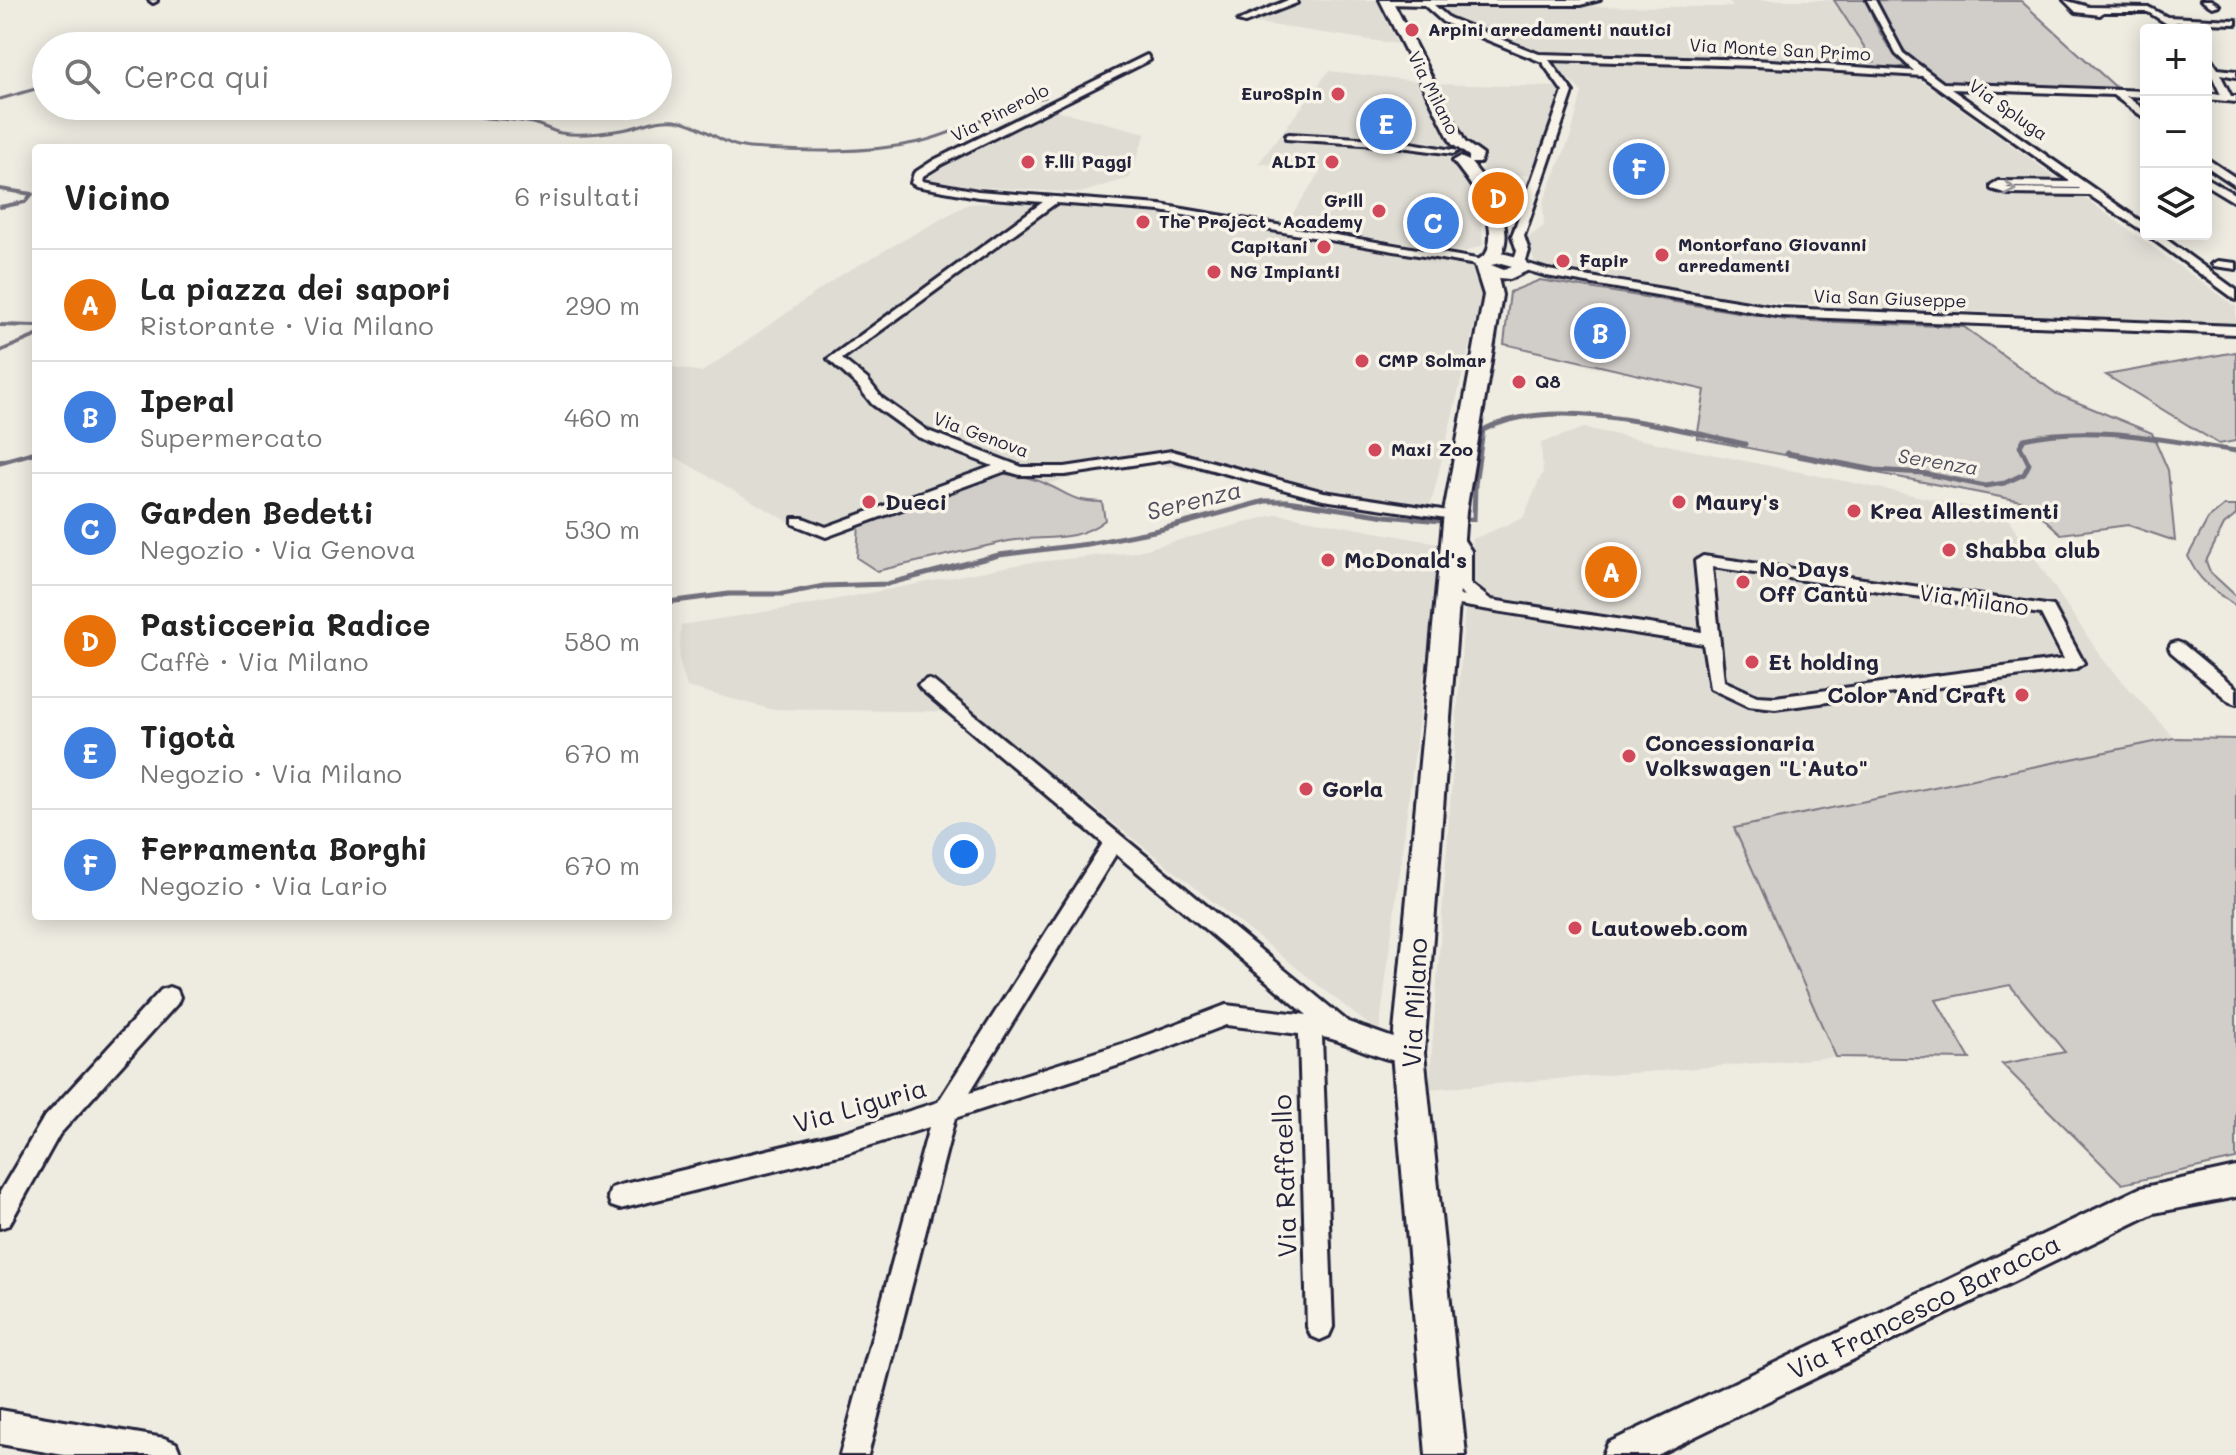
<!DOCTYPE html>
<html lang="it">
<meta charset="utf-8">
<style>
:root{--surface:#fff;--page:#f2f2f2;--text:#222;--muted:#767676;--line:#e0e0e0;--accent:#2563eb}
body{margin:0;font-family:Mali,sans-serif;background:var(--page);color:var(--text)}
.controls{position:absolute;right:24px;top:24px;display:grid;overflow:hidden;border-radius:8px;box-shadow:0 4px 20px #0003}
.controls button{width:72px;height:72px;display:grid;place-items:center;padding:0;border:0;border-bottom:2px solid var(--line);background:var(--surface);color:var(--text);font:40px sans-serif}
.you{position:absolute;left:964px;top:854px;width:28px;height:28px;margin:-20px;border:6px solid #fff;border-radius:50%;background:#1a73e8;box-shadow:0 0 0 12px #1a73e833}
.badge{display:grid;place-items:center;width:52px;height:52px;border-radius:50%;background:var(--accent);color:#fff;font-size:26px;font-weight:700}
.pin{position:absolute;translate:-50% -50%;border:4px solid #fff;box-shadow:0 2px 8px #0006}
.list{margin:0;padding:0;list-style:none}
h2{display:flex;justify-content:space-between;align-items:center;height:104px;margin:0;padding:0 32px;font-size:34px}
h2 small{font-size:26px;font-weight:400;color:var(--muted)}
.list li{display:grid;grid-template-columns:52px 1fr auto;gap:24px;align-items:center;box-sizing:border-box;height:112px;padding:0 32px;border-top:2px solid var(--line)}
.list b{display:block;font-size:30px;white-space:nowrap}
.list p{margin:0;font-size:26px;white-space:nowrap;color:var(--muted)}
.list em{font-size:26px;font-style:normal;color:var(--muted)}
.icon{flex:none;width:44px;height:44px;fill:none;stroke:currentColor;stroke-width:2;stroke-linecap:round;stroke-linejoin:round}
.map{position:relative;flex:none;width:2236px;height:1455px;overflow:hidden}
.search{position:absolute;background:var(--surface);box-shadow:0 4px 20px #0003;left:32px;top:32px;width:640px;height:88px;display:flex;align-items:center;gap:20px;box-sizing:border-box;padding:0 28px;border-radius:44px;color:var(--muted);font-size:30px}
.panel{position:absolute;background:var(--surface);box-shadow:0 4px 20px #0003;left:32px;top:144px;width:640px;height:776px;border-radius:8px}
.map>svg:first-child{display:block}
.built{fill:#dfdcd4}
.green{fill:#d1cdc9;stroke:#7a7882;stroke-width:2}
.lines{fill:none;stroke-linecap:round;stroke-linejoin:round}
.stream-far2{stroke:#716f7b;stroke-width:3}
.stream-far1{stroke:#716f7b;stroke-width:4}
.stream{stroke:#716f7b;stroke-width:5}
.minor-casing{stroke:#22223b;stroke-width:6}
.tertiary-casing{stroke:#22223b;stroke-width:6}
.secondary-casing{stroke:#22223b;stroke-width:6}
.minor{fill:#f7f3e8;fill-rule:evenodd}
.tertiary{fill:#f7f3e8;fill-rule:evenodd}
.secondary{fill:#f7f3e8;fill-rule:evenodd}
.oneway{stroke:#97959a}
.poi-dot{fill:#d1495b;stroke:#f7f3e8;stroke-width:3}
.labels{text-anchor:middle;stroke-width:7;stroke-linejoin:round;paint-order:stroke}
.far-poi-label{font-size:18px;font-weight:bold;fill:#22223b;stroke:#f7f3e8;text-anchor:start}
.far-street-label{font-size:18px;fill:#22223b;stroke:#f7f3e8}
.far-water-label{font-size:20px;font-style:italic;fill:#504f60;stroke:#f7f3e8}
.poi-label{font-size:22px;font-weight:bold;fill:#22223b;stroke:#f7f3e8;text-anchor:start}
.street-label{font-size:22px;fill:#22223b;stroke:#f7f3e8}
.water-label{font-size:24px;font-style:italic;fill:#504f60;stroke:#f7f3e8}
.near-street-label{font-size:26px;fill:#22223b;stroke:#f7f3e8}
</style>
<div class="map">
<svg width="2236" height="1455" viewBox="0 0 2236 1455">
<rect width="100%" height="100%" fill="#eeebe1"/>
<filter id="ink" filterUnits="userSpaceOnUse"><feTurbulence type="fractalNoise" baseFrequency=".0125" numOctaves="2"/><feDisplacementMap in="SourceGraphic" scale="16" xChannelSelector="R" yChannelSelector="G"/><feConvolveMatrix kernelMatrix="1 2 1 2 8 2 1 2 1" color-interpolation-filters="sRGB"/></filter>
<g filter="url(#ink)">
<!-- built -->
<g class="built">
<polygon points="1298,0 1377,0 1397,44 1251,22 1292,7"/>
<polygon points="1728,0 1834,0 1875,63 1818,61 1827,64 1538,54 1453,21 1440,6 1733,7"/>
<polygon points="1554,58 1892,73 1918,78 2236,307 2236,324 1744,301 1535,266 1529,237 1544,226 1543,203 1571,135 1582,92 1561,72"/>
<polygon points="1329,71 1417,81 1451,146 1438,151 1467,171 1481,210 1483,245 1464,252 1286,224 1320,172 1259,163"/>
<polygon points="1434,84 1559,87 1562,97 1531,175 1481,176 1484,156 1466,142"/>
<polygon points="1051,109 1146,133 1129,178 1080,193 931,184 929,179 939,166"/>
<polygon points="1001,202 1132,210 1468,265 1486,278 1429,512 1140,461 1046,484 1010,474 989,475 817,538 668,453 668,366 702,372 841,275 968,204"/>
<polygon points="1584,428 2005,514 2104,661 2174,738 1735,828 1836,1057 1429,1089 1464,619 1473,539 1523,518 1543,472 1541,443"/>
<polygon points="1278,514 1441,544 1379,1033 973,712 770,709 687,687 679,660 681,625 802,606 1027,563 1135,552"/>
</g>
<!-- green -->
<g class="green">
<path d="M1834,0h32c10,26 18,47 41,65 -19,9 -73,2 -93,-5l60,2z"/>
<polygon points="1877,0 2021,1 2120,91 1946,84 1909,57 1893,34"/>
<polygon points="1540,280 1786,320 1964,327 2057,394 2152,433 2168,470 2175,541 2128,525 2061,534 2026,502 1697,438 1705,390 1504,344 1510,292"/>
<polygon points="2236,352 2236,441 2219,444 2106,375"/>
<path d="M1000,473c14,2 33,4 46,11 25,11 24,17 56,18l3,18c-31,25 -65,14 -101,22 -42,10 -85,19 -127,29l-20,-13 2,-35z"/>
<path d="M2224,506h12v9l-12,10 -18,36 4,11 26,24v10c-21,-14 -39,-26 -48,-50l20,-37z"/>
<polygon points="2174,738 2236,739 2236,1159 2122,1184 2002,1064 2065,1052 2010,985 1936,1000 1970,1059 1836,1057 1734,828"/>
</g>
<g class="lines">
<!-- stream-far2 -->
<g class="stream-far2">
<polyline points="0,99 46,86"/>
<path d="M450,106c29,17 51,10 82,17 10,2 19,8 29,10 18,3 43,0 61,-3 19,-3 34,-12 53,-10 27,3 46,26 74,28 55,4 115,6 170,-6 44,-10 82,-36 126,-45"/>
</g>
<!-- stream-far1 -->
<g class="stream-far1">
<polyline points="0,189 32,194 25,202 0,207"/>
<polyline points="0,325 36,326"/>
<polyline points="0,351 36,336"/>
</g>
<!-- stream -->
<g class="stream">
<path d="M1787,453l88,17 47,3 63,13 20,-3 19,-9 5,-10 -9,-18 4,-7c69,-16 143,2 212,12"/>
<polyline points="0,462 36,452"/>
<path d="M668,602l61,-8h54l41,-8 63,-2 112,-29 89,-11 71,-14 106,-29h22l99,15 55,5 33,-2 1,-35 8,-54c70,-36 188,-2 262,14"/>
</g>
<!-- minor casing -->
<g class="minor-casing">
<g id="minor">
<polygon points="149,0 157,0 157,1 153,3"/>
<polygon points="1288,0 1296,0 1297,3 1245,23 1238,21"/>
<path d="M1386,0h214l-20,5h-146l15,13 90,36 216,6 159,11 -18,-17 -29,-54h8l28,53 40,30 203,8v6l-20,-1 20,15v8l-33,-24 -162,-6 195,136v8l-57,-38 -81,-1 -17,-5v-4l7,-4 73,1 -149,-106 -167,-10 -206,-6 24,32 -49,144 5,15 -4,12 23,7 231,38 457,18v8l-457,-18 -233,-40 -30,-9 -3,-4 4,-12 -5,-15 51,-144 -21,-30 -99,-40 -19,-17 -37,-1 -4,-2zM2006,187l73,1 1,1 -71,-1z"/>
<polygon points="2064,0 2089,7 2150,8 2167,17 2236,20 2236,24 2175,22 2187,30 2177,30 2148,12 2103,12 2100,15 2076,12"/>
<polygon points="2201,0 2211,0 2219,5 2212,7"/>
<polygon points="2206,51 2218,69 2236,71 2236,77 2220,74 2231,96 2236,96 2236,102 2206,99 2206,93 2221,95 2206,63"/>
<polygon points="1147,55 1150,60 942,164 923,176 922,181 978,191 1160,205 1482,260 1488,263 1482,266 1160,211 1056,203 842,359 867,379 882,398 928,431 1022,467 1065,467 1172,451 1324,492 1455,512 1460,514 1460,520 1323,500 1172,459 1065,475 1020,475 1006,471 826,537 793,524 793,518 803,518 826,527 993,466 918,437 872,404 857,385 828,359 1043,202 978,197 916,186 911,183 914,173 934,160"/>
<polygon points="1289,134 1393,140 1458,151 1453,154 1393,146 1286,139 1286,135"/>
<polygon points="2206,158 2236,178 2236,186 2206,166"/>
<polygon points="2206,178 2236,195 2236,203 2206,185"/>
<polygon points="2146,234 2159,234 2236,290 2236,300"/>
<polygon points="2218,261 2236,263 2236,269 2214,266 2212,264"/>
<path d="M1453,529l5,2 13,20v33l20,16 211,32 -7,-71 8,-5 350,50 31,57 -9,6 -300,40 -27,-3 -38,-18 -7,-44 -263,-42 -2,-4 2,-4 24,2 -9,-11v-34l-10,-17zM1712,567l329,47 23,45 -289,38 -18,-1 -33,-15z"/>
<polygon points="2177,642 2183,644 2236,688 2236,704 2230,702 2171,652 2169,648 2171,644"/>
<path d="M927,679l6,2 415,341 68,24 3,7 -3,7c-24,9 -68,-20 -94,-23l11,290 -4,9 -9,4 -9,-4 -4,-9 -8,-293 -73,-9 -94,36 -177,57 -87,337h-28l89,-328 -86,27 -223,55 -9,-3 -3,-9 3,-9 9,-3 223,-53 95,-30 165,-259 -182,-154 -3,-4zM1116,854l191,161 -81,-10 -95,36 -161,51z"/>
<polygon points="169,987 177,990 180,997 177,1004 59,1135 9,1225 0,1228 0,1192 43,1119 161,990"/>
</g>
</g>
<!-- tertiary casing -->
<g class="tertiary-casing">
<g id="tertiary">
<polygon points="2236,1167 2236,1197 2154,1213 1657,1455 1603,1455 1608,1443 2140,1188"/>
<polygon points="0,1410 164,1438 176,1443 181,1455 64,1455 0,1444"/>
</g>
</g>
<!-- secondary casing -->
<g class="secondary-casing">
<path id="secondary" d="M1380,0h12l73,142 18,13 -3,8h-9c19,22 44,61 31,90l23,6 4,11 -19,9 -12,-1 4,17 -36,217 -42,541 42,402h-40l-34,-402 52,-541 40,-217 -10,-32 12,-9c15,-33 -14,-69 -33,-93l7,-4 9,4v-5l-17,-12zM1501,263l11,3v1l-8,3 -13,-5z"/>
</g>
<!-- minor -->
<use href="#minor" class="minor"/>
<!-- tertiary -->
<use href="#tertiary" class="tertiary"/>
<!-- secondary -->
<use href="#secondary" class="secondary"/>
</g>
<!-- one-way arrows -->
<defs><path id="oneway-chevron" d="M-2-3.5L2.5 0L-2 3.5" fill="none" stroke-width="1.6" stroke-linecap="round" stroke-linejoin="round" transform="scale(2)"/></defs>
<use class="oneway" href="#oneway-chevron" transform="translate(2010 189) rotate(8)"/>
</g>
<!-- markers -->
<g class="poi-dot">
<circle cx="1412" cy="30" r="8"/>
<circle cx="1338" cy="94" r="8"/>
<circle cx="1028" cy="162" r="8"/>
<circle cx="1332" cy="162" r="8"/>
<circle cx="1379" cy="211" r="8"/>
<circle cx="1143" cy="222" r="8"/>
<circle cx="1324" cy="247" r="8"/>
<circle cx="1662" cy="255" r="8"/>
<circle cx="1563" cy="261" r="8"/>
<circle cx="1214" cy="272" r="8"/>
<circle cx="1362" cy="361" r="8"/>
<circle cx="1519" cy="382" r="8"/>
<circle cx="1375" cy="450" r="8"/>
<circle cx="869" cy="502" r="8"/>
<circle cx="1679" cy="502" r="8"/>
<circle cx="1854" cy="511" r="8"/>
<circle cx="1949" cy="550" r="8"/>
<circle cx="1328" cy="560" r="8"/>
<circle cx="1743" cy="582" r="8"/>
<circle cx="1752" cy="662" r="8"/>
<circle cx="2022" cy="695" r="8"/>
<circle cx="1629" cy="756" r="8"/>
<circle cx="1306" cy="789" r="8"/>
<circle cx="1575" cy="928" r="8"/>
</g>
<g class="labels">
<!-- far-poi labels -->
<g class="far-poi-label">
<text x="1428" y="36">Arpini arredamenti nautici</text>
<text x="1322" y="100" text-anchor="end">EuroSpin</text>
<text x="1044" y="168">F.lli Paggi</text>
<text x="1316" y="168" text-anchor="end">ALDI</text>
<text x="1363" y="207" text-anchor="end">Grill<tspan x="1363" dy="21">Academy</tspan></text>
<text x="1159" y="228">The Project</text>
<text x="1678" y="251">Montorfano Giovanni<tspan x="1678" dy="21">arredamenti</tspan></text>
<text x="1308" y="253" text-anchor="end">Capitani</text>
<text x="1579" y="267">Fapir</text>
<text x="1230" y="278">NG Impianti</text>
<text x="1378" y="367">CMP Solmar</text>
<text x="1535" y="388">Q8</text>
<text x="1391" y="456">Maxi Zoo</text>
</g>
<!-- far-street labels -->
<g class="far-street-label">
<text transform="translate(1780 50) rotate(3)" y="6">Via Monte San Primo</text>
<text transform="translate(1433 93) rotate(63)" y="6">Via Milano</text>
<text transform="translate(2008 110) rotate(35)" y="6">Via Spluga</text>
<text transform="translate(1000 113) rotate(-27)" y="6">Via Pinerolo</text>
<text transform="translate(1890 299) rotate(2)" y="6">Via San Giuseppe</text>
<text transform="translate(981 435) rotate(20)" y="6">Via Genova</text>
</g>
<!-- far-water labels -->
<g class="far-water-label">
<text transform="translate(1938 462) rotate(9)" y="7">Serenza</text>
</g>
<!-- poi labels -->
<g class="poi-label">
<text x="885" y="510">Dueci</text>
<text x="1695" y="510">Maury's</text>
<text x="1870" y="519">Krea Allestimenti</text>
<text x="1965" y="558">Shabba club</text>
<text x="1344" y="568">McDonald's</text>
<text x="1759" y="577">No Days<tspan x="1759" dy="25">Off Cantù</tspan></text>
<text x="1768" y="670">Et holding</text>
<text x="2006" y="703" text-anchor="end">Color And Craft</text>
<text x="1645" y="751">Concessionaria<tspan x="1645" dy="25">Volkswagen "L'Auto"</tspan></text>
<text x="1322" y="797">Gorla</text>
<text x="1591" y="936">Lautoweb.com</text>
</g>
<!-- street labels -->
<g class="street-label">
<text transform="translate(1974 600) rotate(8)" y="8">Via Milano</text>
</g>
<!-- water labels -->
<g class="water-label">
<text transform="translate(1194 501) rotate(-14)" y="8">Serenza</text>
</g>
<!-- near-street labels -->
<g class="near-street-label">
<text transform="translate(1415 1003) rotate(-87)" y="9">Via Milano</text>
<text transform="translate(860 1106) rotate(-16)" y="9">Via Liguria</text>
<text transform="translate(1285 1176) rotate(-92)" y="9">Via Raffaello</text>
<text transform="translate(1924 1307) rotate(-26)" y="9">Via Francesco Baracca</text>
</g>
</g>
</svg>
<div class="controls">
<button>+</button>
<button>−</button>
<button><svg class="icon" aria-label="layers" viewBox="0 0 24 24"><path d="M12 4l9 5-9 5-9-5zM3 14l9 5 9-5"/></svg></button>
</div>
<div class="you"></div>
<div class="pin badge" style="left:1611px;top:572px;background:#e8710a">A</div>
<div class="pin badge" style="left:1600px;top:333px;background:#3f7fe0">B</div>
<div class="pin badge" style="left:1433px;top:223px;background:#3f7fe0">C</div>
<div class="pin badge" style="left:1498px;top:198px;background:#e8710a">D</div>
<div class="pin badge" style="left:1386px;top:124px;background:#3f7fe0">E</div>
<div class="pin badge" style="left:1639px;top:169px;background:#3f7fe0">F</div>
<div class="search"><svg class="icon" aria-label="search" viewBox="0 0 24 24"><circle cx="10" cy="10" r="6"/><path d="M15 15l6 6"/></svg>Cerca qui</div>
<section class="panel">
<h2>Vicino<small>6 risultati</small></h2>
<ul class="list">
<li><span class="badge" style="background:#e8710a">A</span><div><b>La piazza dei sapori</b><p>Ristorante · Via Milano</p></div><em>290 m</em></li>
<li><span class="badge" style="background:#3f7fe0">B</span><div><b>Iperal</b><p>Supermercato</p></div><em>460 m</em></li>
<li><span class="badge" style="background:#3f7fe0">C</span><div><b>Garden Bedetti</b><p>Negozio · Via Genova</p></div><em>530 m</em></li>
<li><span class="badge" style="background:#e8710a">D</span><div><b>Pasticceria Radice</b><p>Caffè · Via Milano</p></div><em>580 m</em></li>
<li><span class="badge" style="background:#3f7fe0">E</span><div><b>Tigotà</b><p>Negozio · Via Milano</p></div><em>670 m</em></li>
<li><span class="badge" style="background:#3f7fe0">F</span><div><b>Ferramenta Borghi</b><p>Negozio · Via Lario</p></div><em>670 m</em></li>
</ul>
</section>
</div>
